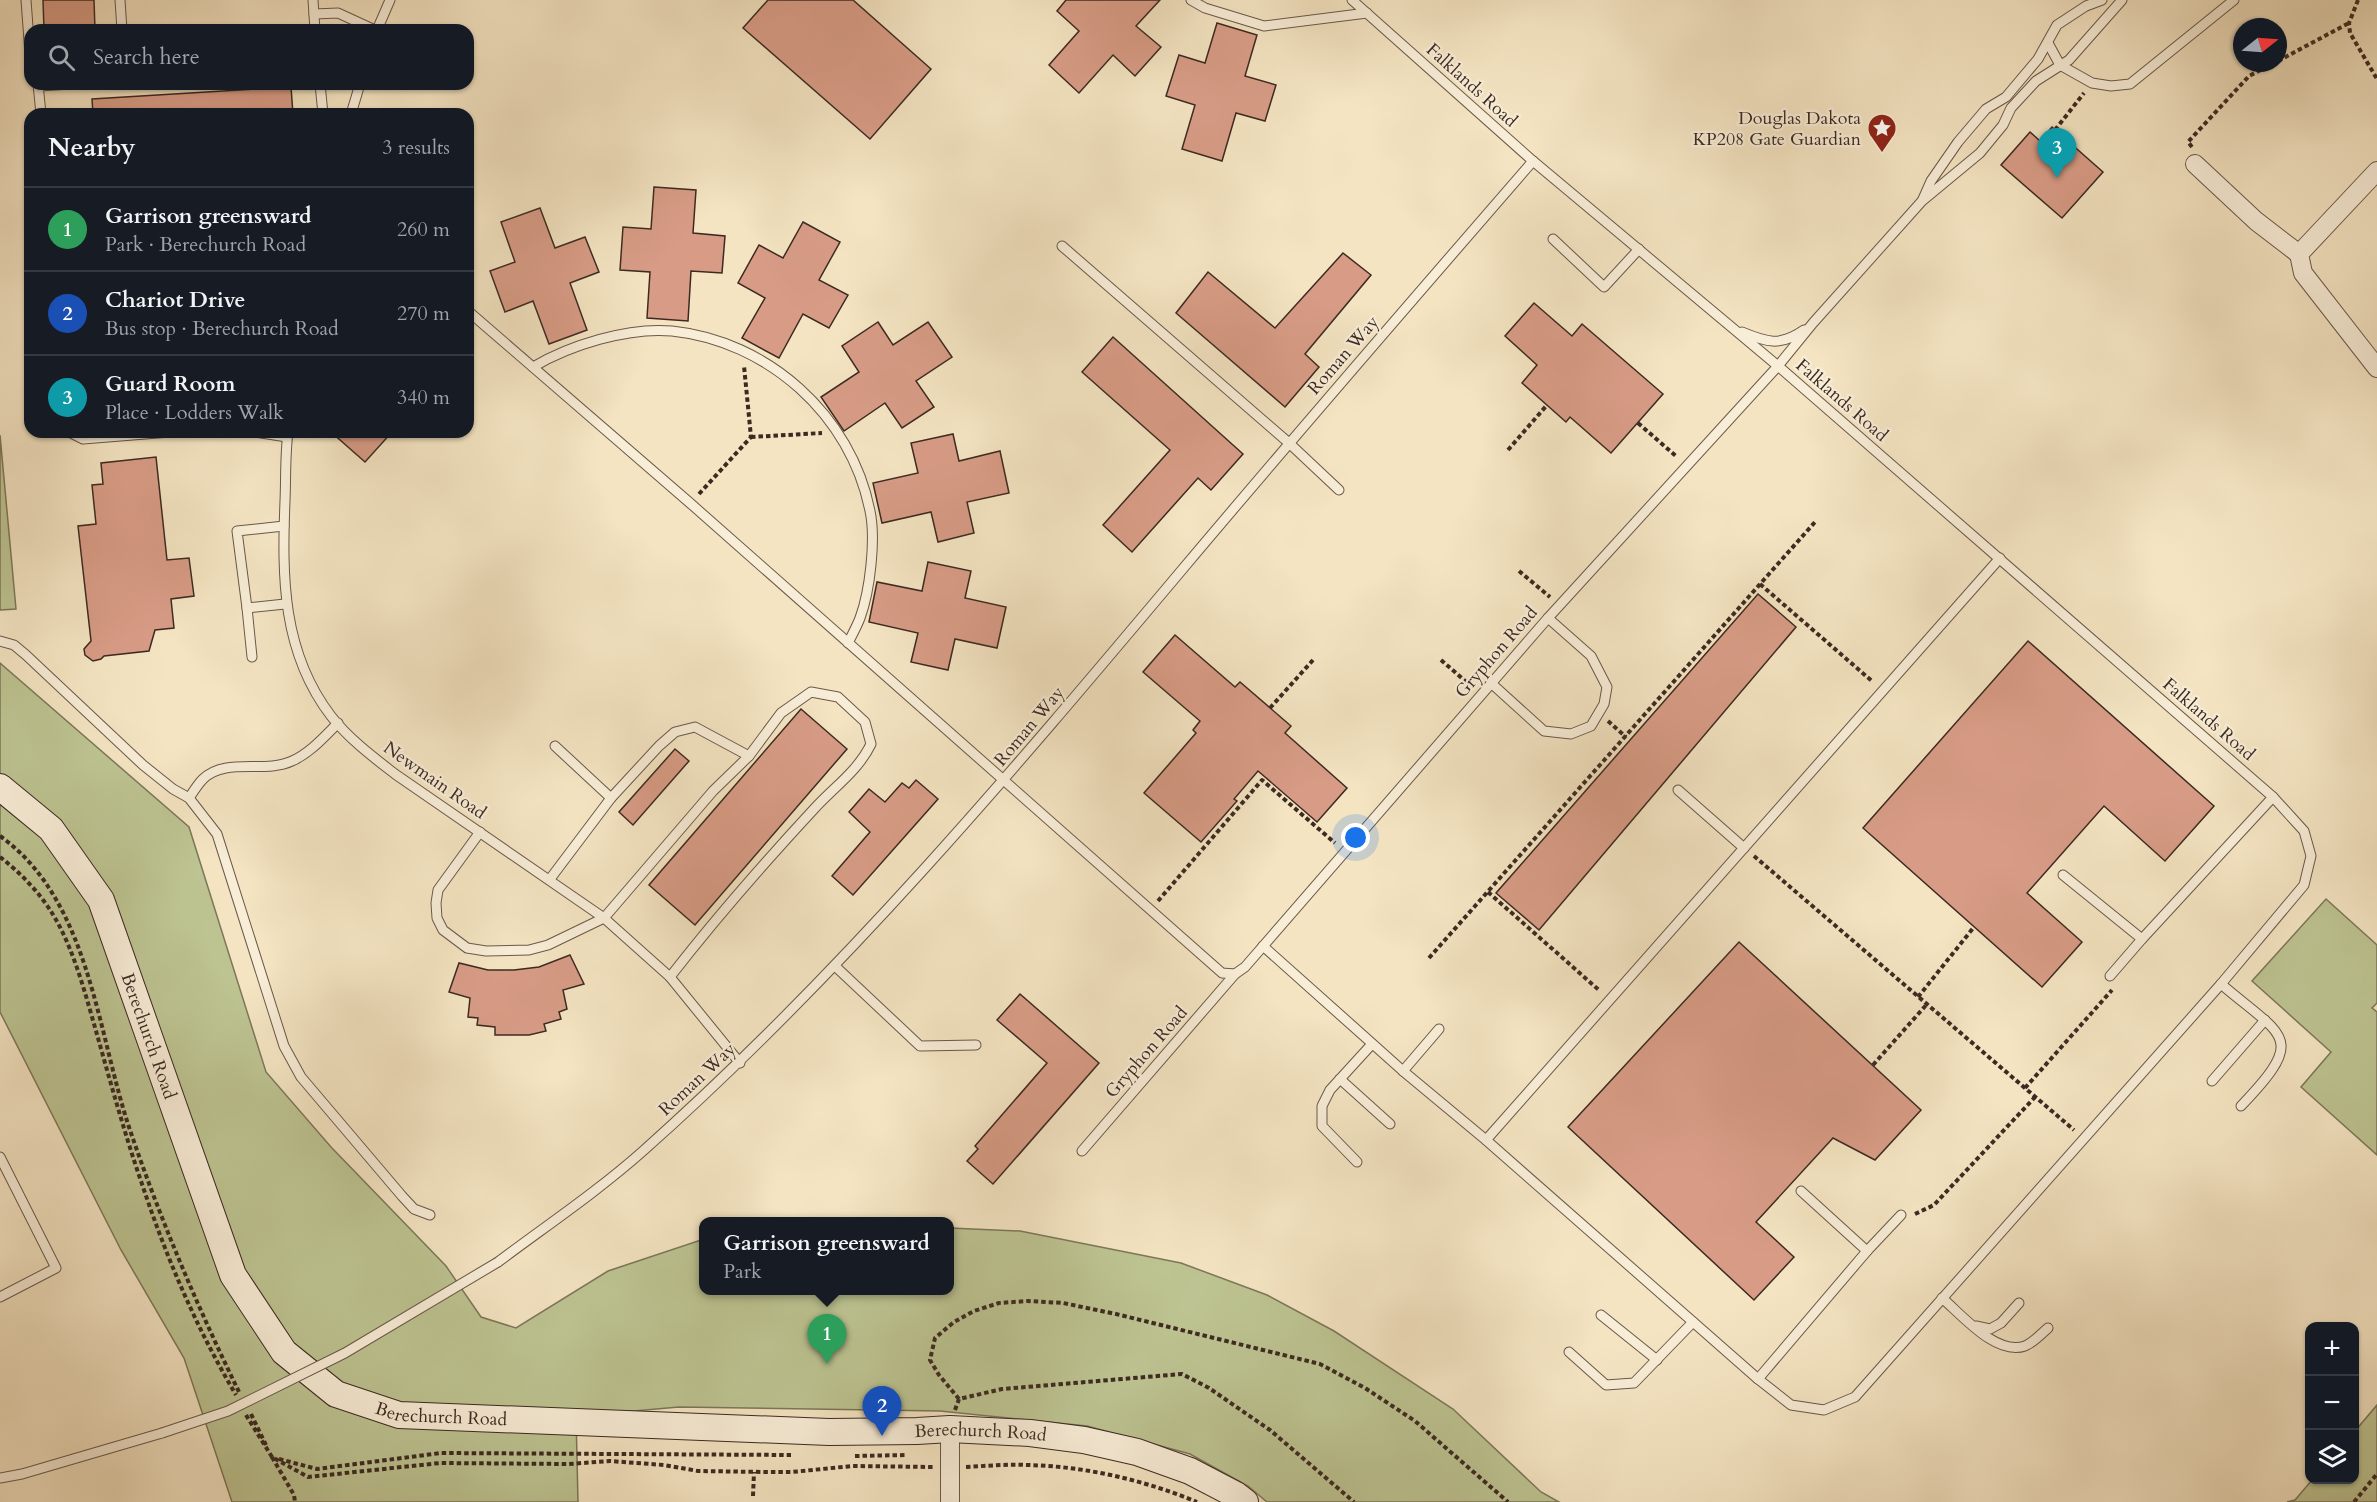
<!DOCTYPE html>
<meta charset="utf-8">
<style>
:root{--surface:#171b24;--page:#242831;--text:#f1f3f6;--muted:#9ea1a6;--line:#363941;--accent:#2563eb}
body{margin:0;font-family:Cardo,serif;background:var(--page);color:var(--text)}
.controls{position:absolute;right:18px;bottom:18px;display:grid;overflow:hidden;border-radius:12px;box-shadow:0 2px 4px #0004}
.controls button{width:54px;height:54px;display:grid;place-items:center;padding:0;border:0;border-bottom:2px solid var(--line);background:var(--surface);color:var(--text);font:30px sans-serif}
.compass{position:absolute;left:2233px;top:18px;width:54px;height:54px;border-radius:50%;background:var(--surface);box-shadow:0 2px 4px #0004;rotate:73deg}
.you{position:absolute;left:1356px;top:838px;width:21px;height:21px;margin:-15px;border:4px solid #fff;border-radius:50%;background:#1a73e8;box-shadow:0 0 0 9px #1a73e833}
.badge{display:grid;place-items:center;width:39px;height:39px;border-radius:50%;background:var(--accent);color:#fff;font-size:20px;font-weight:700}
.pin{position:absolute;translate:-50% -50px;filter:drop-shadow(0 2px 3px #0008)}
.pin::after{content:'';position:absolute;top:32px;width:21px;height:18px;background:inherit;clip-path:polygon(0 0,100% 0,50% 100%)}
.popup{position:absolute;left:699px;top:1217px;width:255px;height:78px;box-sizing:border-box;display:grid;place-content:center;border-radius:12px;background:var(--surface);filter:drop-shadow(0 2px 4px #0005);font-size:20px;white-space:nowrap;color:var(--muted)}
.popup b{font-size:22px;color:var(--text)}
.popup::after{content:'';position:absolute;left:50%;top:100%;margin-left:-12px;border:12px solid transparent;border-top-color:var(--surface)}
.list{margin:0;padding:0;list-style:none}
h2{display:flex;justify-content:space-between;align-items:center;height:78px;margin:0;padding:0 24px;font-size:26px}
h2 small{font-size:20px;font-weight:400;color:var(--muted)}
.list li{display:grid;grid-template-columns:39px 1fr auto;gap:18px;align-items:center;box-sizing:border-box;height:84px;padding:0 24px;border-top:2px solid var(--line)}
.list b{display:block;font-size:22px;white-space:nowrap}
.list p{margin:0;font-size:20px;white-space:nowrap;color:var(--muted)}
.list em{font-size:20px;font-style:normal;color:var(--muted)}
.icon{flex:none;width:33px;height:33px;fill:none;stroke:currentColor;stroke-width:2;stroke-linecap:round;stroke-linejoin:round}
.map{position:relative;flex:none;width:2377px;height:1502px;overflow:hidden}
.search{position:absolute;background:var(--surface);box-shadow:0 2px 4px #0004;left:24px;top:24px;width:450px;height:66px;display:flex;align-items:center;gap:15px;box-sizing:border-box;padding:0 21px;border-radius:18px;color:var(--muted);font-size:22px}
.panel{position:absolute;background:var(--surface);box-shadow:0 2px 4px #0004;left:24px;top:108px;width:450px;height:330px;border-radius:18px}
.map>svg:first-child{display:block}
.green{fill:#bdc492;stroke:#7c775a;stroke-width:1.5}
.building{fill:#d89c86;stroke:#3c2a22;stroke-width:1.5}
.lines{fill:none;stroke-linecap:round;stroke-linejoin:round}
.lane-casing{stroke:#6a584a;stroke-width:11}
.street-casing{stroke:#6a584a;stroke-width:20}
.secondary-casing{stroke:#3c2a22;stroke-width:28}
.path{stroke:#3c2a22;stroke-width:4;stroke-dasharray:4.5 3;stroke-linecap:butt}
.lane{stroke:#f8edd7;stroke-width:9}
.street{stroke:#f8edd7;stroke-width:18}
.secondary{stroke:#f8edd7;stroke-width:26}
.lane-bridge-casing{stroke:#6a584a;stroke-width:11;stroke-linecap:butt}
.lane-bridge{stroke:#f8edd7;stroke-width:9}
.labels{text-anchor:middle;stroke-width:4.5;stroke-linejoin:round;paint-order:stroke}
.street-label{font-size:18px;fill:#3c2a22;stroke:#f8edd7}
.poi-label{font-size:18px;fill:#3c2a22;stroke:#f8edd7;text-anchor:end}
</style>
<div class="map">
<svg width="2377" height="1502" viewBox="0 0 2377 1502">
<rect width="100%" height="100%" fill="#f4e4c2"/>
<filter id="stains"><feTurbulence type="fractalNoise" baseFrequency=".00333" numOctaves="4"/><feColorMatrix values="0 0 0 0 .2 0 0 0 0 .09 0 0 0 0 .02 0 0 0 .5 -.17"/></filter>
<radialGradient id="worn" r=".72"><stop offset=".6" stop-color="#630" stop-opacity="0"/><stop offset="1" stop-color="#630" stop-opacity=".3"/></radialGradient>
<!-- green -->
<g class="green">
<polygon points="0,435 16,609 0,610"/>
<polygon points="0,663 189,827 266,1072 331,1147 446,1266 481,1317 516,1328 608,1271 704,1239 704,1290 950,1290 950,1228 1020,1231 1181,1263 1267,1295 1334,1331 1453,1409 1541,1492 1559,1502 1267,1502 1248,1486 1190,1454 1087,1426 940,1411 679,1407 600,1414 576,1414 578,1502 232,1502 184,1358 121,1250 0,1012"/>
<polygon points="2326,899 2377,945 2377,1003 2372,1008 2377,1012 2377,1155 2301,1087 2331,1052 2252,981"/>
<polygon points="2377,1405 2377,1502 2287,1502 2295,1500 2312,1480 2354,1480 2355,1431"/>
</g>
<!-- building -->
<g class="building">
<polygon points="43,0 94,0 95,30 44,30"/>
<polygon points="768,0 853,0 931,69 870,139 743,28"/>
<polygon points="1066,0 1160,0 1136,26 1161,47 1135,76 1113,55 1079,93 1049,65 1079,31 1057,11"/>
<polygon points="1217,23 1257,35 1245,76 1276,85 1265,121 1236,113 1222,161 1182,149 1195,105 1166,96 1179,55 1205,63"/>
<polygon points="291,87 293,114 93,114 92,99"/>
<polygon points="2052,127 2103,172 2062,218 2001,165 2030,132 2040,141"/>
<polygon points="654,187 696,190 693,233 725,236 722,273 691,271 688,321 647,318 650,272 620,270 623,227 651,229"/>
<polygon points="540,208 555,248 585,237 599,272 570,283 587,330 549,344 533,301 505,312 490,271 515,262 501,222"/>
<polygon points="803,222 840,242 819,280 848,295 829,328 803,314 779,358 742,338 765,298 738,283 759,245 783,258"/>
<polygon points="1343,253 1371,275 1305,354 1319,367 1285,407 1176,313 1208,272 1275,328"/>
<polygon points="1534,303 1572,336 1582,324 1663,394 1611,453 1570,417 1566,422 1522,383 1537,365 1505,336"/>
<polygon points="878,322 893,345 928,322 952,357 916,381 934,407 902,428 885,403 844,431 821,397 859,372 842,346"/>
<polygon points="1113,337 1243,454 1211,490 1198,478 1132,552 1103,525 1170,450 1082,372"/>
<polygon points="331,432 392,432 365,462"/>
<polygon points="953,434 959,461 1000,451 1009,493 967,502 974,533 938,542 931,512 882,523 873,483 918,473 911,443"/>
<polygon points="156,457 167,560 189,558 194,596 171,599 174,628 155,630 149,651 104,656 101,659 93,661 85,655 84,649 91,641 78,526 96,524 92,485 103,484 101,463"/>
<polygon points="928,562 971,571 965,598 1006,607 997,648 955,639 948,670 911,662 918,633 869,622 877,582 922,591"/>
<polygon points="1758,594 1796,627 1539,930 1496,893"/>
<polygon points="1175,635 1235,687 1240,682 1291,726 1285,733 1347,788 1317,822 1258,771 1234,799 1237,801 1201,842 1144,793 1196,733 1193,730 1200,721 1143,672"/>
<polygon points="2028,641 2214,806 2165,861 2104,806 2027,893 2082,942 2042,987 1863,828"/>
<polygon points="801,709 847,749 695,925 649,885"/>
<polygon points="675,749 689,761 633,825 619,812"/>
<polygon points="916,780 938,799 853,895 832,876 870,832 849,812 869,789 885,802 902,783 909,788"/>
<polygon points="1739,942 1921,1110 1875,1160 1833,1138 1756,1222 1794,1257 1754,1300 1568,1127"/>
<polygon points="570,955 584,984 563,990 567,1009 559,1012 561,1019 544,1024 546,1031 529,1035 495,1035 495,1027 477,1025 478,1018 468,1017 470,998 449,992 459,963 488,970 514,970 539,967"/>
<polygon points="1020,994 1099,1063 993,1184 967,1161 978,1149 975,1146 1047,1063 997,1020"/>
</g>
<g class="lines">
<!-- lane casing -->
<g class="lane-casing">
<g id="lane">
<polyline points="26,0 30,54"/>
<polyline points="120,0 122,30"/>
<polyline points="313,0 315,30"/>
<polyline points="1191,0 1205,8 1264,26 1367,13"/>
<polyline points="314,14 338,13 375,30"/>
<polyline points="377,30 390,0"/>
<polyline points="2048,43 2060,65 2092,83 2111,86 2130,84 2234,0"/>
<polyline points="38,84 41,114"/>
<polyline points="320,84 323,114"/>
<polyline points="39,86 71,84"/>
<polyline points="351,114 360,84"/>
<polyline points="1923,199 1931,181 1958,142 1986,109 2006,97 2038,59 2057,25 2086,6 2102,0"/>
<polyline points="1553,239 1604,287 1639,249"/>
<polyline points="1062,246 1289,443 1339,490"/>
<polyline points="468,311 690,503 1222,973 1235,974 1245,967 1548,618 1778,366 1813,323 1922,201 1980,153 2003,125 2011,108 2036,81 2069,60 2122,0"/>
<path d="M1742,332c24,10 38,15 62,-2"/>
<path d="M533,367c37,-22 95,-40 139,-36 96,10 179,84 198,180 6,28 0,80 -10,107 -3,8 -8,17 -12,25"/>
<polyline points="69,432 83,439 170,432"/>
<polyline points="255,432 287,437"/>
<path d="M288,432c-3,23 -2,46 -3,69 -3,76 -3,151 46,215 18,23 42,41 64,58l209,144 66,59 70,86"/>
<polyline points="247,608 237,531 284,526"/>
<polyline points="0,641 14,645 26,655 143,765 173,789 189,798 217,834 284,1046 301,1077 402,1196 414,1209 430,1215"/>
<polyline points="252,657 247,608 285,604"/>
<polyline points="1491,683 1544,731 1571,734 1591,726 1604,704 1607,687 1591,656 1548,618"/>
<polyline points="555,746 611,798"/>
<polyline points="1678,790 1744,848"/>
<path d="M189,798c4,-6 9,-14 14,-19 23,-22 61,-5 89,-18 18,-8 32,-24 46,-38"/>
<path d="M480,832l-42,58 -2,13 1,15 6,12 24,18 19,3 43,-1 19,-5 56,-27 109,-127 36,-35 32,-43 30,-21 27,5 27,25 6,22c-13,27 -37,43 -57,65 -50,54 -99,110 -144,168"/>
<polyline points="2063,875 2142,939 2273,797"/>
<polyline points="550,879 611,798 659,746 675,732 695,727 749,756"/>
<polyline points="1263,946 1403,1071 1486,1140 1758,1379 1791,1405 1824,1410 1855,1397 2221,984 2304,885 2311,856 2304,831 2273,797 1778,366 1533,161 1352,0"/>
<polyline points="836,967 920,1046 976,1045"/>
<polyline points="2110,976 2142,939"/>
<path d="M2221,984c63,54 87,52 20,122"/>
<polyline points="1403,1071 1439,1029"/>
<polyline points="1340,1079 1390,1124"/>
<polyline points="2212,1081 2265,1020"/>
<polyline points="1486,1140 2000,558"/>
<polyline points="1082,1151 1235,974"/>
<polyline points="0,1157 56,1268 0,1297"/>
<polyline points="1357,1162 1322,1126 1322,1106 1330,1090 1372,1044"/>
<polyline points="1867,1251 1901,1215"/>
<path d="M498,1262c48,-36 100,-71 145,-111 198,-176 368,-378 538,-580 116,-138 234,-274 352,-410"/>
<path d="M1942,1298c20,17 54,58 83,48 9,-4 16,-12 23,-18"/>
<polyline points="1601,1315 1657,1360"/>
<polyline points="1976,1326 1990,1329 2001,1323 2019,1303"/>
<polyline points="1569,1352 1606,1385 1634,1383 1693,1322"/>
<polyline points="1758,1379 1867,1251 1801,1191"/>
<polyline points="0,1478 22,1474 162,1433"/>
</g>
</g>
<!-- street casing -->
<g class="street-casing">
<g id="street">
<polyline points="2195,164 2256,221 2299,254"/>
<polyline points="2377,171 2299,254 2303,273 2377,368"/>
<polyline points="950,1502 950,1429"/>
</g>
</g>
<!-- secondary casing -->
<g class="secondary-casing">
<g id="secondary">
<path id="s1" d="M0,787l51,42 50,71 132,375 51,77 52,42 63,21 430,17 88,-1 33,-2 80,4 54,7 53,12 53,19 46,24 9,7"/>
</g>
</g>
<!-- path -->
<g class="path">
<polyline points="2358,0 2349,23 2350,33 2377,79"/>
<polyline points="2278,61 2349,23"/>
<polyline points="2055,130 2084,93"/>
<polyline points="2192,147 2188,142 2249,76 2274,63"/>
<polyline points="1638,423 1677,457"/>
<polyline points="751,437 822,433"/>
<polyline points="1508,450 1547,405"/>
<polyline points="699,494 751,437 744,366"/>
<polyline points="1519,571 1550,597"/>
<polyline points="1760,584 1873,682"/>
<polyline points="1441,660 1471,686"/>
<polyline points="1270,708 1313,660"/>
<polyline points="1608,721 1626,737"/>
<path d="M0,836c91,65 97,199 131,297 30,88 67,175 108,259"/>
<polyline points="1754,856 2074,1130"/>
<path d="M0,857c21,16 42,38 55,61 20,34 32,82 43,120 14,50 28,100 45,149 24,72 54,142 93,208"/>
<polyline points="1488,892 1600,991"/>
<polyline points="1158,901 1262,780 1335,843"/>
<polyline points="1429,958 1815,522"/>
<polyline points="1918,997 1974,927"/>
<polyline points="1873,1065 1927,1004"/>
<polyline points="2025,1088 2112,990"/>
<polyline points="1915,1214 1934,1205 2035,1097"/>
<polyline points="959,1399 939,1375 930,1360 935,1338 954,1322 974,1311 999,1303 1028,1301 1063,1303 1116,1314 1259,1349 1320,1364 1365,1388 1415,1421 1508,1502"/>
<polyline points="955,1410 959,1399 1002,1389 1182,1374 1209,1388 1270,1430 1354,1502"/>
<polyline points="251,1414 266,1445"/>
<polyline points="246,1415 272,1457 308,1477 440,1463 569,1464 610,1461 664,1465 698,1471 765,1472 792,1472 852,1466 934,1467"/>
<polyline points="855,1456 907,1455"/>
<polyline points="272,1457 294,1495 295,1502"/>
<polyline points="279,1459 317,1469 441,1453 791,1455"/>
<path d="M966,1467c20,-1 40,-3 60,-2 58,1 118,15 171,37"/>
<polyline points="753,1496 754,1472"/>
<polyline points="2354,1502 2377,1474"/>
</g>
<!-- lane -->
<use href="#lane" class="lane"/>
<!-- street -->
<use href="#street" class="street"/>
<!-- secondary -->
<use href="#secondary" class="secondary"/>
<!-- lane-bridge casing -->
<g class="lane-bridge-casing">
<polyline id="lane-bridge" points="162,1433 228,1411 345,1353 498,1262"/>
</g>
<!-- lane-bridge -->
<use href="#lane-bridge" class="lane-bridge"/>
</g>
<!-- icons -->
<defs>
<g id="sight-pin" transform="scale(1.5)"><path d="M0 17L-7.5 6A9.5 9.5 0 1 1 7.5 6Z" fill="#8f2418" stroke="#f8edd7"/><path d="M0-6L1.8-2.2L6-1.7L2.9 1.2L3.7 5.4L0 3.3L-3.7 5.4L-2.9 1.2L-6-1.7L-1.8-2.2Z" fill="#fff"/></g>
</defs>
<g fill-rule="evenodd">
<use href="#sight-pin" x="1882" y="128"/>
</g>
<g class="labels">
<!-- street labels -->
<g class="street-label">
<text transform="translate(1472 85) rotate(42)" y="6">Falklands Road</text>
<text transform="translate(1343 355) rotate(-49)" y="6">Roman Way</text>
<text transform="translate(1842 400) rotate(41)" y="6">Falklands Road</text>
<text transform="translate(1496 652) rotate(-49)" y="6">Gryphon Road</text>
<text transform="translate(2209 719) rotate(41)" y="6">Falklands Road</text>
<text transform="translate(1029 726) rotate(-50)" y="6">Roman Way</text>
<text transform="translate(435 780) rotate(35)" y="6">Newmain Road</text>
<text dy="6" stroke="none"><textPath href="#s1" startOffset="297">Berechurch Road</textPath></text>
<text transform="translate(1146 1052) rotate(-49)" y="6">Gryphon Road</text>
<text transform="translate(697 1079) rotate(-43)" y="6">Roman Way</text>
<text dy="6" stroke="none"><textPath href="#s1" startOffset="818">Berechurch Road</textPath></text>
<text dy="6" stroke="none"><textPath href="#s1" startOffset="1358">Berechurch Road</textPath></text>
</g>
<!-- poi labels -->
<g class="poi-label">
<text x="1861" y="124">Douglas Dakota<tspan x="1861" dy="21">KP208 Gate Guardian</tspan></text>
</g>
</g>
<rect width="100%" height="100%" filter="url(#stains)"/>
<rect width="100%" height="100%" fill="url(#worn)"/>
</svg>
<div class="controls">
<button>+</button>
<button>−</button>
<button><svg class="icon" aria-label="layers" viewBox="0 0 24 24"><path d="M12 4l9 5-9 5-9-5zM3 14l9 5 9-5"/></svg></button>
</div>
<svg class="compass" viewBox="-18 -18 36 36"><path d="M0-13l5 13h-10z" fill="#e53935"/><path d="M0 13l5-13h-10z" fill="#9ea1a6"/></svg>
<div class="you"></div>
<div class="pin badge" style="left:827px;top:1364px;background:#2e9e5b">1</div>
<div class="popup"><b>Garrison greensward</b>Park</div>
<div class="pin badge" style="left:882px;top:1436px;background:#1a4fb4">2</div>
<div class="pin badge" style="left:2057px;top:178px;background:#0f9aa8">3</div>
<div class="search"><svg class="icon" aria-label="search" viewBox="0 0 24 24"><circle cx="10" cy="10" r="6"/><path d="M15 15l6 6"/></svg>Search here</div>
<section class="panel">
<h2>Nearby<small>3 results</small></h2>
<ul class="list">
<li><span class="badge" style="background:#2e9e5b">1</span><div><b>Garrison greensward</b><p>Park · Berechurch Road</p></div><em>260 m</em></li>
<li><span class="badge" style="background:#1a4fb4">2</span><div><b>Chariot Drive</b><p>Bus stop · Berechurch Road</p></div><em>270 m</em></li>
<li><span class="badge" style="background:#0f9aa8">3</span><div><b>Guard Room</b><p>Place · Lodders Walk</p></div><em>340 m</em></li>
</ul>
</section>
</div>
